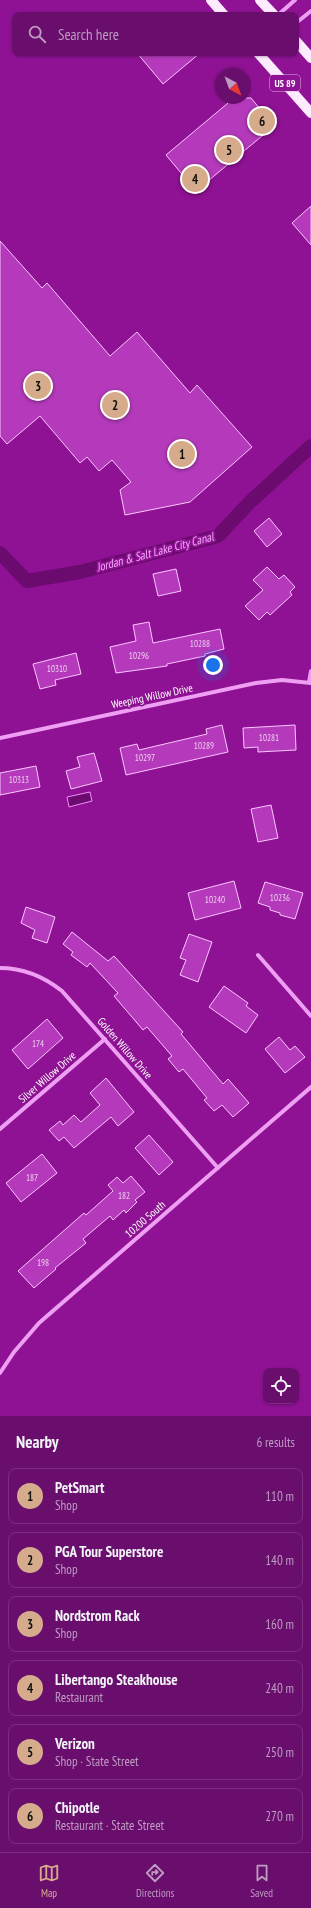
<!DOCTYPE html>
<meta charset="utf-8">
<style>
:root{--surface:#6a0e6e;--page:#6f1773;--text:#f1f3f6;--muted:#be9cc2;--line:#7d2e81;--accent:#d6ab8b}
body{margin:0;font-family:"PT Sans Narrow",sans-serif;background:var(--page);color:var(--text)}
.controls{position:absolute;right:12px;bottom:12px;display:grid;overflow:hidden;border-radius:8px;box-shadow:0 1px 3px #0004}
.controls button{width:36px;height:36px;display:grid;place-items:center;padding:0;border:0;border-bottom:1px solid var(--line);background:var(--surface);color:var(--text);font:20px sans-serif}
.compass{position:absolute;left:215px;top:68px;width:36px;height:36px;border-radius:50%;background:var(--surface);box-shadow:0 1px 3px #0004;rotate:139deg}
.you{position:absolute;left:213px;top:665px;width:14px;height:14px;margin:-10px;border:3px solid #fff;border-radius:50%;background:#1a73e8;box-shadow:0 0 0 6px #1a73e833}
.badge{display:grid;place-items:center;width:26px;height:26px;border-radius:50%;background:var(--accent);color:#111;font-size:13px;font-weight:700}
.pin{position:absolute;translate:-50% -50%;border:2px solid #fff;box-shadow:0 1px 4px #0006}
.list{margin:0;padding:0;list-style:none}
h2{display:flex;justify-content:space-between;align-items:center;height:52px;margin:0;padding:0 16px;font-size:17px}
h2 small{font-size:13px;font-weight:400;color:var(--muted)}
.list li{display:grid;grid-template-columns:26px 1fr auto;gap:12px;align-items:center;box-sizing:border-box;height:56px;margin:0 8px 8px;padding:0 8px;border:1px solid var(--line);border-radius:8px}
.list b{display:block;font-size:15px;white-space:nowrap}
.list p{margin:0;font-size:13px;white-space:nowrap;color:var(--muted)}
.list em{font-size:13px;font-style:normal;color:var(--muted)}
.icon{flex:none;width:22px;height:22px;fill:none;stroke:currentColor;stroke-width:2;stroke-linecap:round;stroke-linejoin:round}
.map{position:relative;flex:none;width:311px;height:1416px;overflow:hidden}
.search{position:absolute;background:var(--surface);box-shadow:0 1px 3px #0004;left:12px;right:12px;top:12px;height:44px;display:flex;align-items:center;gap:10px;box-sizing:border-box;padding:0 14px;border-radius:8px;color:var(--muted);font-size:15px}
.sheet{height:436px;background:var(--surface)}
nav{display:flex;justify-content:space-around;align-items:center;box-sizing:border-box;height:56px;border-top:1px solid var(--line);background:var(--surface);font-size:11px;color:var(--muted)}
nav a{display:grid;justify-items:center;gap:2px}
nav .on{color:var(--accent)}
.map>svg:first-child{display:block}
.water{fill:#6c0b6f;stroke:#ef91f6}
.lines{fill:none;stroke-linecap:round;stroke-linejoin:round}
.canal{stroke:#6c0b6f;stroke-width:14}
.building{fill:#b53abb;stroke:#fac6fd}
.street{stroke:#ee9ff3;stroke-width:4}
.primary{stroke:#ffebff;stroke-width:10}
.labels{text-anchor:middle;stroke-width:3.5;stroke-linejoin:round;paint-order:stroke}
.number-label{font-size:9px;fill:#ecceee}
.shield{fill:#8e1293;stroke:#ddb8df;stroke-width:1}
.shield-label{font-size:10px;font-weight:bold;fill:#fff}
.street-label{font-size:11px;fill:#fff;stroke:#8e1293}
.water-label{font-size:12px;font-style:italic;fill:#f5abfa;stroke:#8e1293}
</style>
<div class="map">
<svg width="311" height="1416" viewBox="0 0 311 1416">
<rect width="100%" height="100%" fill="#8e1293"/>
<!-- water -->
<polygon class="water" points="90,792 92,801 69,807 67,797"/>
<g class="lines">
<!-- canal -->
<polyline class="canal" points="0,553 27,581 80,572 218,536 250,502 311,446"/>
</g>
<!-- building -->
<g class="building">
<polygon points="137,53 200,53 163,84"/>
<polygon points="234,98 251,98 274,126 196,191 166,155"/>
<polygon points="311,206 311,245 292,223"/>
<polygon points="0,241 42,288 47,283 110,356 137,332 190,393 197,385 252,447 190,502 125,515 120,490 131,482 112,460 99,471 87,457 80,463 40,416 7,444 0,436"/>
<polygon points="269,518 282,534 267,547 254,531"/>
<polygon points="267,567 279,579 284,575 295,587 290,592 292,595 270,615 267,612 259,620 245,606 263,590 253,580"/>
<polygon points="176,569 181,591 158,596 153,574"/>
<polygon points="149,622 153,643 220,629 224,649 205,654 205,656 167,664 167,666 116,673 110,647 136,641 133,625"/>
<polygon points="76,653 81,674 55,680 56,685 40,689 33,664"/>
<polygon points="222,725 228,752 126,775 120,748 137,744 139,750 207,734 206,729"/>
<polygon points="295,725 296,750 258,752 258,747 244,748 243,728"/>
<polygon points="94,753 102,781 71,789 66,771 80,767 77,757"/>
<polygon points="36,766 40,787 0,795 0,773"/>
<polygon points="271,805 278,838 258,842 251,809"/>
<polygon points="234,881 241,908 195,920 188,893"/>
<polygon points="265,882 303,893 295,919 280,915 280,913 270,910 270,907 258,903"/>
<polygon points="26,907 55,917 47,943 32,938 35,930 21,923"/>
<polygon points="72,932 108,961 114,956 183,1032 181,1034 223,1084 228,1079 249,1103 233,1117 222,1105 214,1111 204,1100 207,1098 183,1069 179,1072 168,1059 172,1056 147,1027 143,1030 114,996 118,993 90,963 87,967 71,955 73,952 63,944"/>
<polygon points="189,934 212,942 198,982 180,975 186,960 180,958"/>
<polygon points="224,986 248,1003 246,1006 258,1015 246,1033 209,1007"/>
<polygon points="47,1019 63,1038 28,1069 12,1050"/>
<polygon points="279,1037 290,1050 295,1046 305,1057 285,1073 265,1049"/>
<polygon points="106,1078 134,1112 118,1126 111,1117 74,1148 64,1137 59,1141 49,1130 60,1121 63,1125 74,1115 81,1122 100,1105 90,1093"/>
<polygon points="149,1135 173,1162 159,1175 135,1148"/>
<polygon points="42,1154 57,1173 21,1202 6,1183"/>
<polygon points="131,1176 145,1192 135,1200 137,1202 126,1213 124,1210 113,1220 110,1216 83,1239 86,1243 55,1268 56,1269 34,1288 18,1271 84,1213 86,1215 113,1191 108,1185 117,1177 123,1183"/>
</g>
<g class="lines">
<!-- street -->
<g class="street">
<polyline points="278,15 295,0"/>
<polyline points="296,23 311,11"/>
<polyline points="309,682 311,671"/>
<polyline points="0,738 256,683 282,680 311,683"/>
<polyline points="258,955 311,1016"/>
<path d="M0,968c24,0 43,8 62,23l156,177"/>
<polyline points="0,1129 105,1039"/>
<polyline points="0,1373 14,1352 39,1323 311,1087"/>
</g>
<!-- primary -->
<g class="primary">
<polyline points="211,0 224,15"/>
<polyline points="260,0 274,15"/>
<polyline points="296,41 311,58"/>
<polyline points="258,53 311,113"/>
</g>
</g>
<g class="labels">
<!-- number labels -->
<g class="number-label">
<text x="200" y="647">10288</text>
<text x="139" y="659">10296</text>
<text x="57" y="672">10310</text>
<text x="269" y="741">10281</text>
<text x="204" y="749">10289</text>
<text x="145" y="761">10297</text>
<text x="19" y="783">10313</text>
<text x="280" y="901">10236</text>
<text x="215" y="903">10240</text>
<text x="38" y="1047">174</text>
<text x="32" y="1181">187</text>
<text x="124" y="1199">182</text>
<text x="43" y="1266">198</text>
</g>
<!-- shield labels -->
<rect class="shield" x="270" y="75" width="30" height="16" rx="3"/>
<g class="shield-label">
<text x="285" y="87">US 89</text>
</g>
<!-- street labels -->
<g class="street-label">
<text transform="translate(152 696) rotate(-12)" y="4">Weeping Willow Drive</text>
<text transform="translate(125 1048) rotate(49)" y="4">Golden Willow Drive</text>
<text transform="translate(47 1077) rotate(-41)" y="4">Silver Willow Drive</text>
<text transform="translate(145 1219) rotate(-41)" y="4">10200 South</text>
</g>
<!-- water labels -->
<g class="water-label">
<text transform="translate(155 552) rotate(-15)" y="4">Jordan &amp; Salt Lake City Canal</text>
</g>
</g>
</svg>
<div class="controls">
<button><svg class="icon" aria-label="locate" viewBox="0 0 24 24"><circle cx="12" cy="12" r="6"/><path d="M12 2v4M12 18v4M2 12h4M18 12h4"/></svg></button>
</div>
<svg class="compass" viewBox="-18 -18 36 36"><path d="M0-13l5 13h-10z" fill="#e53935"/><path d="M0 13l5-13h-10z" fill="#be9cc2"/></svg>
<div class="you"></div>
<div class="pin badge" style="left:182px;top:454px">1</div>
<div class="pin badge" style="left:115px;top:405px">2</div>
<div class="pin badge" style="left:38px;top:386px">3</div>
<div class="pin badge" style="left:195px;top:179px">4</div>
<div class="pin badge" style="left:229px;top:150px">5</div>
<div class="pin badge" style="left:262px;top:121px">6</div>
<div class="search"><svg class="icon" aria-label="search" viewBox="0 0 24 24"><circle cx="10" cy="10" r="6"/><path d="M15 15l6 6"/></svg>Search here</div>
</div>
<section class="sheet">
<h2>Nearby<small>6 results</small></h2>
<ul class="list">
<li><span class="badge">1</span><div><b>PetSmart</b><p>Shop</p></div><em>110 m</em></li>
<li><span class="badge">2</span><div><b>PGA Tour Superstore</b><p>Shop</p></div><em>140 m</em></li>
<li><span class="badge">3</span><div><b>Nordstrom Rack</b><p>Shop</p></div><em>160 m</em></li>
<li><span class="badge">4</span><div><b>Libertango Steakhouse</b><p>Restaurant</p></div><em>240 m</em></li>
<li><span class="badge">5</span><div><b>Verizon</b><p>Shop · State Street</p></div><em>250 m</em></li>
<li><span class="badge">6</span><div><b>Chipotle</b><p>Restaurant · State Street</p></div><em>270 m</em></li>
</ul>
</section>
<nav>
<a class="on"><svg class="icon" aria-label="map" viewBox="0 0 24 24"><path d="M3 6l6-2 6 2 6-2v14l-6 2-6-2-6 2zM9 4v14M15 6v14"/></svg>Map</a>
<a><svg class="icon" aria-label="directions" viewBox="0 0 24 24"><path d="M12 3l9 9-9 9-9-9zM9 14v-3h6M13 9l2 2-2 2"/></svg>Directions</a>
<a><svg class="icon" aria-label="saved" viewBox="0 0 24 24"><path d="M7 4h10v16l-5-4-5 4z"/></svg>Saved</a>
</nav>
